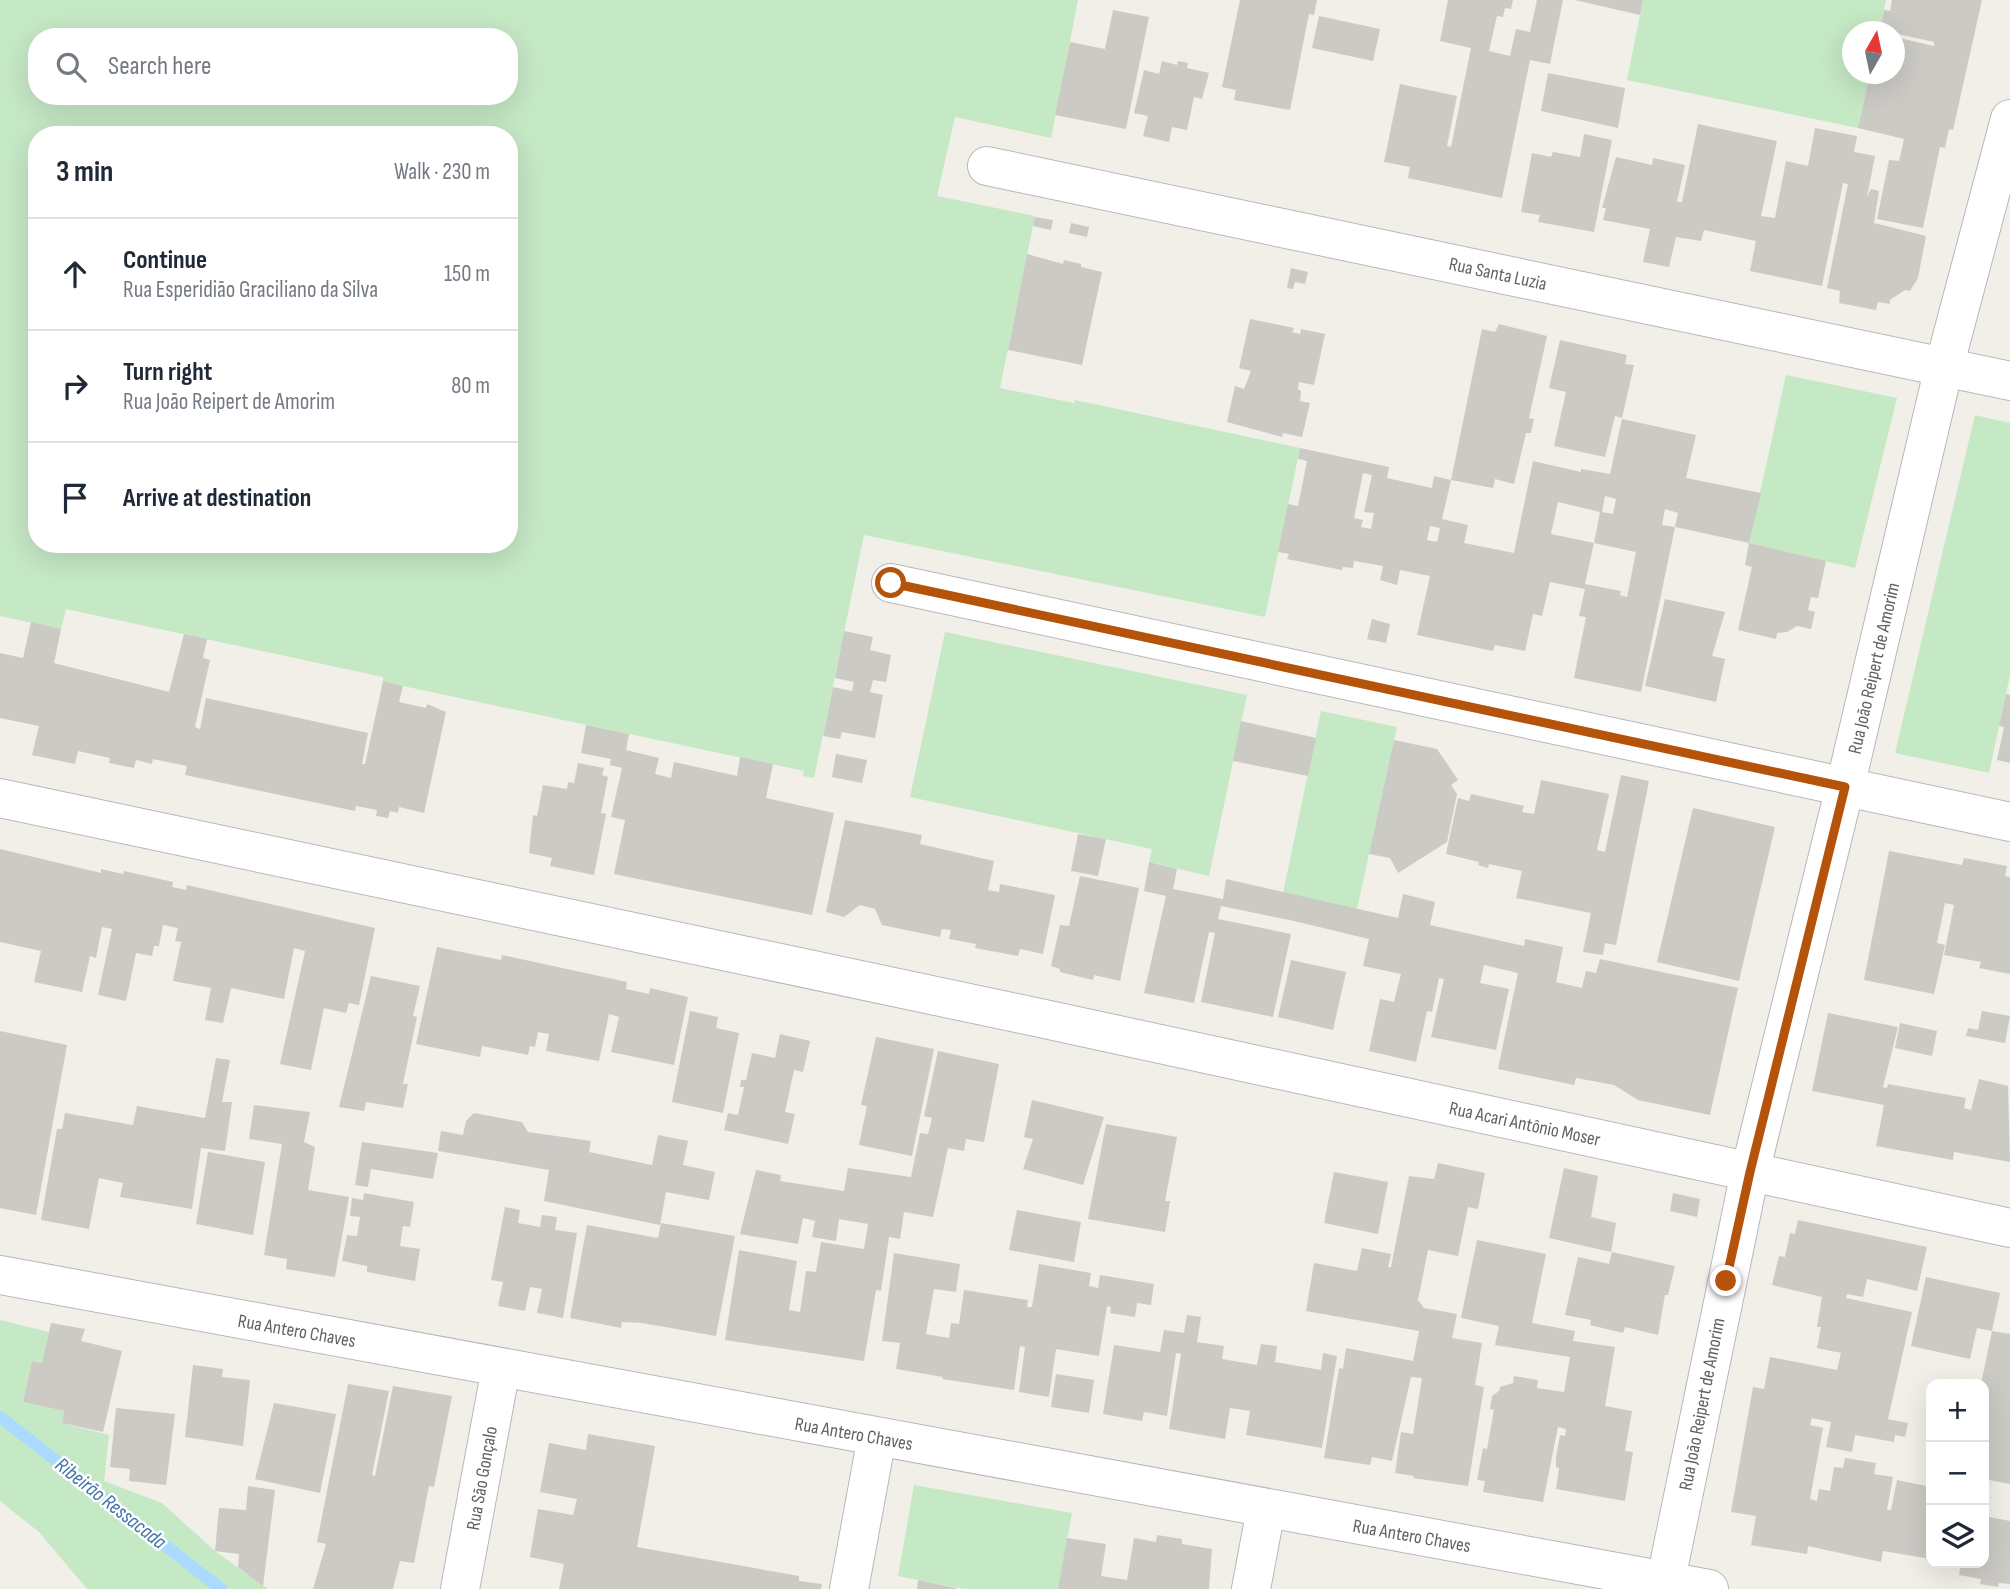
<!DOCTYPE html>
<meta charset="utf-8">
<style>
:root{--surface:#fff;--page:#f2f2f3;--text:#1f2937;--muted:#747a83;--line:#e0e1e3}
body{margin:0;font-family:"Sofia Sans Condensed",sans-serif;background:var(--page);color:var(--text)}
.controls{position:absolute;right:21px;bottom:21px;display:grid;overflow:hidden;border-radius:14px;box-shadow:0 7px 28px #0002}
.controls button{width:63px;height:63px;display:grid;place-items:center;padding:0;border:0;border-bottom:2px solid var(--line);background:var(--surface);color:var(--text);font:35px sans-serif}
.compass{position:absolute;left:1842px;top:21px;width:63px;height:63px;border-radius:50%;background:var(--surface);box-shadow:0 7px 28px #0002;rotate:9deg}
.stop{position:absolute;width:21px;height:21px;margin:-16px;border:5px solid #b45309;border-radius:50%;background:#fff}
.stop.end{background:#b45309;border-color:#fff;box-shadow:0 2px 7px #0008}
.list{margin:0;padding:0;list-style:none}
h2{display:flex;justify-content:space-between;align-items:center;height:91px;margin:0;padding:0 28px;font-size:30px}
h2 small{font-size:23px;font-weight:400;color:var(--muted)}
.list li{display:grid;grid-template-columns:46px 1fr auto;gap:21px;align-items:center;box-sizing:border-box;height:112px;padding:0 28px;border-top:2px solid var(--line)}
.list b{display:block;font-size:26px;white-space:nowrap}
.list p{margin:0;font-size:23px;white-space:nowrap;color:var(--muted)}
.list em{font-size:23px;font-style:normal;color:var(--muted)}
.icon{flex:none;width:38px;height:38px;fill:none;stroke:currentColor;stroke-width:2;stroke-linecap:round;stroke-linejoin:round}
.map{position:relative;flex:none;width:2010px;height:1589px;overflow:hidden}
.search{position:absolute;background:var(--surface);box-shadow:0 7px 28px #0002;left:28px;top:28px;width:490px;height:77px;display:flex;align-items:center;gap:18px;box-sizing:border-box;padding:0 24px;border-radius:28px;color:var(--muted);font-size:26px}
.panel{position:absolute;background:var(--surface);box-shadow:0 7px 28px #0002;left:28px;top:126px;width:490px;height:427px;border-radius:28px}
.map>svg:first-child{display:block}
.green{fill:#c5e8c5;fill-rule:evenodd}
.lines{fill:none;stroke-linecap:round;stroke-linejoin:round}
.stream{stroke:#aadaff;stroke-width:12}
.building{fill:#cccac5;fill-rule:evenodd}
.minor-casing{stroke:#b5b8bc;stroke-width:40}
.minor{stroke:#fff;stroke-width:38}
.route{stroke:#b45309;stroke-width:9}
.labels{text-anchor:middle;stroke-width:5;stroke-linejoin:round;paint-order:stroke}
.street-label{font-size:19px;fill:#5f6368;stroke:#fff}
.water-label{font-size:21px;font-style:italic;fill:#4174aa;stroke:#fff}
</style>
<div class="map">
<svg width="2010" height="1589" viewBox="0 0 2010 1589">
<rect width="100%" height="100%" fill="#f1efe8"/>
<!-- green -->
<g class="green">
<path d="M0,0h1078l-27,138 -96,-21 -18,79 98,20 -35,172 74,15 1,-3 225,48 -35,169 -401,-82 -50,243 -11,-2 1,-5 -401,-85 -20,-5v-4l-317,-68 -5,20 -61,-13zM37,37h472v59h-472zM37,135h472v409h-472z"/>
<polygon points="1643,0 1886,0 1879,31 1853,32 1853,74 1870,74 1858,128 1627,80"/>
<polygon points="1786,375 1897,398 1855,568 1749,543"/>
<polygon points="1975,415 2010,423 2010,675 1989,773 1895,753"/>
<polygon points="945,632 1247,695 1209,876 1149,862 1152,849 910,797"/>
<polygon points="1321,711 1397,727 1357,909 1283,893"/>
<polygon points="0,1320 49,1332 42,1363 32,1361 23,1402 64,1411 62,1423 109,1435 104,1481 162,1503 215,1551 268,1589 87,1589 39,1532 0,1501"/>
<polygon points="914,1485 1072,1513 1058,1589 963,1589 898,1576"/>
</g>
<g class="lines">
<!-- stream -->
<polyline class="stream" points="0,1417 221,1589"/>
</g>
<!-- building -->
<g class="building">
<polygon points="1240,0 1317,0 1314,15 1309,14 1290,110 1234,100 1236,90 1222,87"/>
<polygon points="1448,0 1513,0 1511,9 1505,8 1503,17 1497,16 1489,51 1510,56 1516,29 1530,32 1537,0 1563,0 1550,64 1530,60 1502,198 1408,178 1410,167 1384,162 1400,84 1457,96 1447,146 1451,147 1471,48 1440,41"/>
<polygon points="1575,0 1643,0 1640,15"/>
<polygon points="1892,0 1982,0 1953,130 1949,129 1945,148 1940,147 1923,228 1877,219 1889,160 1899,161 1904,139 1858,128 1870,74 1895,74 1895,37 1934,46 1934,42 1880,30 1884,10 1890,11"/>
<polygon points="1113,10 1149,17 1126,129 1055,115 1070,42 1105,49"/>
<polygon points="1319,16 1380,29 1373,61 1312,48"/>
<polygon points="1162,61 1177,65 1178,61 1188,63 1187,68 1209,73 1202,99 1194,97 1187,130 1172,127 1169,142 1143,136 1148,116 1134,113 1144,70 1159,74"/>
<polygon points="1548,73 1625,88 1618,128 1541,111"/>
<polygon points="1698,124 1777,141 1761,216 1775,218 1786,161 1808,166 1815,128 1857,136 1854,152 1875,156 1867,197 1871,189 1879,191 1874,223 1926,236 1918,278 1910,291 1905,290 1890,300 1890,304 1878,302 1876,310 1839,303 1840,291 1827,288 1848,184 1843,183 1822,286 1750,271 1756,241 1704,230 1701,241 1676,237 1669,267 1643,262 1650,229 1603,220 1606,208 1602,208 1616,157 1652,165 1653,158 1685,165 1677,202 1682,202"/>
<polygon points="1584,134 1612,140 1594,232 1538,222 1540,215 1521,212 1532,153 1551,157 1553,152 1580,157"/>
<polygon points="1035,217 1053,220 1051,230 1033,226"/>
<polygon points="1071,223 1089,227 1087,237 1069,233"/>
<polygon points="1027,254 1063,264 1064,260 1081,264 1081,267 1102,272 1082,365 1008,350"/>
<polygon points="1291,268 1308,272 1305,284 1295,282 1293,289 1287,288"/>
<polygon points="1250,319 1294,328 1292,332 1300,334 1301,329 1325,334 1314,385 1299,382 1298,389 1301,391 1300,401 1310,403 1302,437 1283,433 1282,437 1227,422 1235,386 1244,389 1251,371 1239,368"/>
<polygon points="1499,324 1547,336 1529,418 1534,419 1531,433 1526,433 1514,484 1495,479 1493,488 1451,480 1482,329 1495,332"/>
<polygon points="1560,340 1627,355 1625,364 1634,365 1622,418 1615,416 1605,457 1554,446 1566,392 1549,388"/>
<path d="M1622,419l74,16 -10,43 75,15 -12,50 -74,-16 3,-14 -13,-4 -3,16 13,2 -34,165 -67,-14 12,-61 -7,-1 6,-27 -35,-7 -8,34 -9,-2 -8,37 -30,-6 -2,6 -76,-16 13,-59 -30,-6 -3,15 -17,-5 3,-14 -29,-5 -1,7 -10,-1 -1,3 -55,-11 2,-5 -11,-2 10,-48 10,2 9,-45 -9,-2 2,-11 89,19 -2,11 45,10 2,-12 17,4 -9,39 26,6 -4,18 50,10 19,-92 48,11v-3l29,5zM1363,473l9,2 -8,37 10,1 -3,16 -10,-2 2,-7 -9,-2zM1605,496l11,3 -3,15 -11,-2zM1558,502l42,10 -6,31 -43,-9zM1430,526l10,2 -3,14 -10,-2zM1594,543l42,9 -9,45 -7,-2 1,-4 -36,-7z"/>
<polygon points="1749,543 1826,561 1818,598 1811,597 1808,610 1815,612 1811,629 1797,626 1787,632 1777,633 1776,639 1738,630 1752,567 1745,565"/>
<polygon points="1665,599 1725,612 1712,656 1725,659 1716,702 1645,686"/>
<polygon points="1372,619 1390,624 1386,643 1367,639"/>
<polygon points="31,622 61,629 54,663 169,692 184,634 207,639 203,658 210,660 195,727 200,729 206,698 368,733 362,764 365,764 383,681 403,686 399,702 426,708 427,704 446,712 424,813 399,807 398,813 390,811 388,818 376,816 377,810 356,806 355,811 185,775 187,766 153,759 152,764 136,760 134,768 109,763 110,758 78,751 75,764 32,755 39,726 0,718 0,653 23,658"/>
<polygon points="844,631 873,637 870,650 891,655 886,682 873,680 870,692 883,695 875,738 842,732 840,739 823,736 833,687 852,691 854,682 835,678"/>
<polygon points="2006,694 2010,695 2010,763 1997,760 2004,727 1999,726"/>
<polygon points="1241,721 1316,738 1308,776 1233,761"/>
<polygon points="586,725 629,734 626,750 659,758 655,774 671,778 674,762 737,776 740,757 773,764 766,798 834,813 812,915 614,874 625,820 611,817 622,768 610,765 611,759 581,753"/>
<polygon points="1394,740 1437,749 1458,780 1451,785 1457,794 1447,842 1398,873 1390,858 1369,854"/>
<polygon points="836,754 867,760 862,783 832,777"/>
<polygon points="578,763 604,768 602,775 608,777 601,813 606,814 594,875 550,866 552,858 529,853 533,815 537,816 543,785 567,789 568,782 574,783"/>
<polygon points="1621,775 1649,781 1616,945 1605,943 1603,955 1583,952 1591,913 1516,898 1522,871 1489,864 1488,868 1478,865 1479,862 1446,854 1458,798 1469,801 1471,794 1524,806 1522,812 1534,814 1541,780 1609,794 1597,850 1605,852"/>
<polygon points="1693,808 1775,827 1739,981 1657,962"/>
<polygon points="845,820 922,835 920,844 994,861 988,890 999,892 1000,884 1055,895 1043,954 1020,949 1018,956 975,948 976,944 949,939 951,930 942,929 940,937 882,925 875,909 860,905 844,917 826,912"/>
<polygon points="1078,834 1106,839 1098,876 1071,871"/>
<polygon points="0,849 101,873 101,869 123,874 124,871 173,882 172,887 186,890 187,885 375,928 359,1005 349,1003 346,1013 324,1008 311,1070 280,1064 305,951 294,948 284,999 231,988 223,1023 205,1020 211,988 173,981 181,942 175,941 178,928 163,925 159,946 154,946 152,956 136,953 126,1001 98,995 112,929 102,927 96,958 90,956 82,992 34,982 41,951 0,942"/>
<polygon points="1889,851 1962,865 1964,858 2007,866 2005,876 2010,877 2010,974 1979,968 1981,962 1944,955 1954,905 1945,903 1937,943 1945,945 1934,994 1864,980"/>
<polygon points="1149,862 1177,869 1173,889 1223,899 1226,879 1398,918 1403,894 1435,902 1430,925 1524,946 1525,939 1563,947 1556,982 1582,988 1586,971 1596,973 1600,959 1738,988 1710,1115 1638,1100 1614,1085 1576,1078 1574,1085 1498,1069 1518,973 1484,965 1480,983 1509,989 1496,1050 1431,1037 1444,979 1439,978 1432,1012 1427,1011 1416,1062 1369,1051 1380,999 1394,1002 1401,974 1363,966 1369,939 1294,921 1221,906 1218,919 1291,934 1273,1017 1201,1002 1215,933 1209,932 1194,1003 1144,993 1166,896 1144,891"/>
<polygon points="1080,876 1139,888 1120,981 1094,975 1093,980 1060,972 1060,969 1051,966 1060,925 1069,926"/>
<polygon points="437,947 501,960 502,955 627,982 626,989 649,994 650,988 688,997 674,1065 611,1052 619,1017 609,1014 599,1061 546,1051 549,1034 538,1032 535,1047 530,1046 528,1055 482,1046 480,1057 416,1044"/>
<polygon points="1291,960 1346,972 1333,1030 1278,1017"/>
<polygon points="371,976 420,986 413,1016 417,1017 403,1084 408,1084 403,1108 366,1102 364,1111 339,1107"/>
<polygon points="690,1011 718,1017 716,1028 739,1033 723,1113 672,1102"/>
<polygon points="1982,1011 2010,1016 2005,1043 1966,1036 1968,1028 1978,1030"/>
<polygon points="1828,1013 1898,1027 1883,1087 1887,1088 1888,1084 1966,1098 1964,1108 1971,1110 1979,1079 2008,1086 2010,1162 1954,1152 1953,1160 1876,1146 1884,1105 1812,1091"/>
<polygon points="1900,1023 1937,1031 1932,1056 1895,1048"/>
<polygon points="0,1031 67,1045 36,1215 0,1208"/>
<polygon points="780,1034 810,1041 803,1072 794,1070 785,1112 795,1114 788,1144 724,1130 728,1113 738,1115 744,1087 740,1087 741,1080 746,1080 752,1053 775,1058"/>
<polygon points="876,1037 934,1049 912,1156 859,1145 867,1106 861,1105"/>
<polygon points="938,1051 999,1064 984,1142 966,1139 964,1151 948,1148 933,1217 904,1212 900,1239 889,1237 881,1291 876,1290 864,1361 725,1340 739,1250 797,1261 789,1310 800,1312 806,1271 816,1272 821,1242 864,1249 868,1224 839,1219 836,1241 812,1237 815,1221 803,1218 798,1244 740,1234 756,1170 781,1175 780,1181 844,1191 848,1168 911,1177 920,1133 928,1134 932,1118 924,1116"/>
<polygon points="216,1058 230,1060 222,1102 232,1102 225,1151 201,1148 192,1209 120,1197 123,1183 99,1178 89,1229 41,1220 57,1129 62,1129 65,1113 133,1125 137,1106 205,1118"/>
<polygon points="1032,1100 1104,1117 1083,1185 1023,1169 1033,1139 1024,1137"/>
<polygon points="254,1105 310,1112 304,1142 315,1147 308,1190 349,1197 335,1277 286,1269 287,1259 264,1255 282,1144 249,1139"/>
<polygon points="474,1113 522,1122 528,1132 591,1141 589,1152 652,1165 658,1135 688,1141 683,1165 715,1172 709,1200 666,1192 660,1225 544,1201 549,1170 438,1151 441,1131 463,1135 466,1121"/>
<polygon points="1106,1124 1177,1137 1165,1201 1170,1201 1165,1232 1088,1219"/>
<polygon points="362,1142 438,1153 433,1179 371,1169 368,1187 355,1185"/>
<polygon points="208,1152 265,1162 253,1235 196,1224"/>
<polygon points="1438,1163 1485,1173 1478,1209 1468,1207 1458,1256 1428,1250 1418,1300 1424,1308 1457,1314 1452,1338 1482,1343 1475,1385 1484,1387 1468,1486 1413,1478 1414,1476 1395,1473 1401,1432 1413,1434 1422,1378 1411,1377 1392,1461 1372,1457 1370,1465 1324,1458 1339,1368 1343,1369 1346,1348 1413,1361 1419,1331 1306,1311 1314,1263 1357,1271 1362,1248 1391,1254 1388,1267 1391,1267 1409,1176 1434,1179"/>
<polygon points="1564,1168 1598,1176 1591,1217 1616,1223 1611,1252 1549,1238"/>
<polygon points="1334,1172 1388,1182 1378,1234 1324,1223"/>
<polygon points="364,1193 414,1202 410,1227 403,1226 400,1246 420,1249 415,1281 367,1272 367,1266 342,1261 347,1235 357,1236 360,1217 350,1216 352,1198 363,1200"/>
<polygon points="1673,1193 1700,1199 1697,1217 1670,1211"/>
<polygon points="505,1207 520,1210 518,1223 540,1227 542,1215 557,1217 555,1230 577,1233 563,1318 537,1313 542,1289 530,1287 525,1311 498,1306 503,1282 491,1280"/>
<polygon points="1017,1210 1081,1222 1074,1262 1009,1250"/>
<polygon points="1798,1220 1927,1247 1917,1291 1867,1279 1863,1297 1847,1294 1846,1298 1912,1312 1888,1419 1908,1423 1905,1437 1895,1435 1894,1442 1855,1435 1852,1452 1826,1447 1831,1422 1812,1418 1810,1425 1823,1428 1810,1499 1817,1501 1819,1489 1830,1491 1834,1467 1843,1468 1845,1458 1876,1463 1874,1474 1893,1477 1887,1510 1891,1510 1897,1480 1931,1487 1931,1559 1883,1551 1881,1562 1808,1546 1807,1554 1751,1545 1756,1516 1731,1512 1753,1387 1764,1389 1770,1357 1837,1370 1841,1353 1817,1348 1821,1327 1817,1327 1822,1297 1772,1285 1779,1256 1785,1257 1790,1233 1795,1234"/>
<polygon points="661,1223 735,1236 716,1336 642,1323 622,1322 621,1328 570,1318 587,1225 658,1238"/>
<polygon points="1477,1240 1546,1254 1532,1323 1575,1331 1573,1341 1615,1347 1605,1406 1632,1411 1625,1451 1633,1452 1625,1501 1556,1489 1559,1468 1556,1467 1556,1457 1560,1435 1565,1436 1566,1429 1558,1427 1543,1502 1483,1492 1485,1481 1477,1480 1483,1448 1487,1449 1494,1410 1490,1409 1492,1396 1499,1391 1500,1387 1513,1383 1514,1376 1538,1380 1537,1388 1564,1392 1570,1357 1495,1345 1499,1326 1461,1318"/>
<polygon points="1612,1252 1675,1266 1668,1295 1665,1295 1658,1335 1625,1327 1623,1333 1590,1325 1591,1320 1565,1315 1578,1257 1609,1264"/>
<polygon points="894,1253 960,1264 956,1292 934,1289 926,1334 949,1338 951,1323 959,1324 964,1290 1028,1300 1027,1307 1032,1307 1039,1264 1091,1273 1089,1286 1098,1288 1100,1275 1154,1284 1151,1305 1137,1303 1135,1317 1110,1313 1111,1307 1107,1306 1099,1356 1056,1349 1049,1397 1019,1392 1025,1347 1020,1346 1014,1390 942,1379 943,1377 896,1369 900,1343 882,1341"/>
<polygon points="1926,1277 2000,1293 1992,1331 2010,1334 2010,1484 1984,1479 1984,1384 1981,1384 1992,1331 1977,1328 1970,1359 1911,1346"/>
<polygon points="1187,1315 1201,1317 1197,1342 1224,1346 1222,1359 1257,1365 1261,1344 1277,1346 1275,1362 1321,1370 1323,1353 1337,1356 1322,1448 1246,1435 1250,1411 1230,1408 1225,1439 1169,1429 1181,1354 1176,1353 1167,1416 1144,1412 1142,1421 1103,1414 1114,1345 1160,1352 1164,1330 1184,1333"/>
<polygon points="51,1323 85,1329 81,1341 122,1351 103,1432 62,1423 64,1411 23,1402 32,1361 42,1363"/>
<polygon points="193,1365 223,1369 222,1377 250,1380 243,1446 185,1437"/>
<polygon points="1056,1374 1094,1380 1089,1413 1051,1407"/>
<polygon points="348,1384 389,1391 372,1475 375,1476 393,1386 452,1396 434,1487 429,1486 414,1563 400,1561 393,1589 313,1589 326,1544 317,1542"/>
<polygon points="274,1403 336,1414 320,1493 255,1479"/>
<polygon points="116,1408 175,1414 166,1485 129,1481 130,1469 110,1467"/>
<polygon points="588,1434 655,1446 637,1547 799,1576 799,1581 822,1584 821,1589 559,1589 564,1564 530,1557 538,1509 573,1515 577,1499 540,1492 549,1443 586,1450"/>
<polygon points="248,1486 275,1490 263,1586 238,1567 239,1554 215,1551 219,1508 246,1510"/>
<polygon points="1984,1516 2010,1521 2010,1584 1999,1583 1998,1587 1980,1584 1981,1579 1959,1575 1961,1563 1984,1563"/>
<polygon points="1157,1535 1182,1539 1182,1544 1212,1549 1209,1589 1058,1589 1067,1538 1106,1544 1101,1576 1127,1580 1134,1538 1156,1542"/>
<polygon points="918,1580 956,1588 956,1589 917,1589"/>
</g>
<g class="lines">
<!-- minor casing -->
<g class="minor-casing">
<g id="minor">
<polyline points="987,166 2010,381"/>
<polyline points="891,583 2010,822"/>
<polyline points="0,798 1040,1018 2010,1228"/>
<polyline points="0,1275 1709,1589"/>
<polyline points="460,1589 501,1368"/>
<polyline points="849,1589 877,1437"/>
<polyline points="1251,1589 1266,1509"/>
<polyline points="1664,1589 1750,1172 1845,787 1944,367 2010,119"/>
</g>
</g>
<!-- minor -->
<use href="#minor" class="minor"/>
</g>
<g class="lines">
<!-- route -->
<polyline class="route" points="891,583 1845,787 1750,1172 1726,1281"/>
</g>
<g class="labels">
<!-- street labels -->
<g class="street-label">
<text transform="translate(1498 273) rotate(12)" y="7">Rua Santa Luzia</text>
<text transform="translate(1873 668) rotate(-77)" y="7">Rua João Reipert de Amorim</text>
<text transform="translate(1525 1123) rotate(12)" y="7">Rua Acari Antônio Moser</text>
<text transform="translate(297 1330) rotate(10)" y="7">Rua Antero Chaves</text>
<text transform="translate(1701 1404) rotate(-79)" y="7">Rua João Reipert de Amorim</text>
<text transform="translate(854 1433) rotate(10)" y="7">Rua Antero Chaves</text>
<text transform="translate(481 1478) rotate(-80)" y="7">Rua São Gonçalo</text>
<text transform="translate(1412 1535) rotate(10)" y="7">Rua Antero Chaves</text>
</g>
<!-- water labels -->
<g class="water-label">
<text transform="translate(111 1503) rotate(38)" y="7">Ribeirão Ressacada</text>
</g>
</g>
</svg>
<div class="controls">
<button>+</button>
<button>−</button>
<button><svg class="icon" aria-label="layers" viewBox="0 0 24 24"><path d="M12 4l9 5-9 5-9-5zM3 14l9 5 9-5"/></svg></button>
</div>
<svg class="compass" viewBox="-18 -18 36 36"><path d="M0-13l5 13h-10z" fill="#e53935"/><path d="M0 13l5-13h-10z" fill="#747a83"/></svg>
<div class="stop" style="left:891px;top:583px"></div>
<div class="stop end" style="left:1726px;top:1281px"></div>
<div class="search"><svg class="icon" aria-label="search" viewBox="0 0 24 24"><circle cx="10" cy="10" r="6"/><path d="M15 15l6 6"/></svg>Search here</div>
<section class="panel">
<h2>3 min<small>Walk · 230 m</small></h2>
<ul class="list">
<li><svg class="icon" aria-label="ahead" viewBox="0 0 24 24"><path d="M12 20V5M6 11l6-6 6 6"/></svg><div><b>Continue</b><p>Rua Esperidião Graciliano da Silva</p></div><em>150 m</em></li>
<li><svg class="icon" aria-label="right" viewBox="0 0 24 24"><path d="M7 20v-9h11M14 6l5 5-5 5"/></svg><div><b>Turn right</b><p>Rua João Reipert de Amorim</p></div><em>80 m</em></li>
<li><svg class="icon" aria-label="arrive" viewBox="0 0 24 24"><path d="M6 21V4h12l-3 4 3 4H6"/></svg><div><b>Arrive at destination</b></div></li>
</ul>
</section>
</div>
